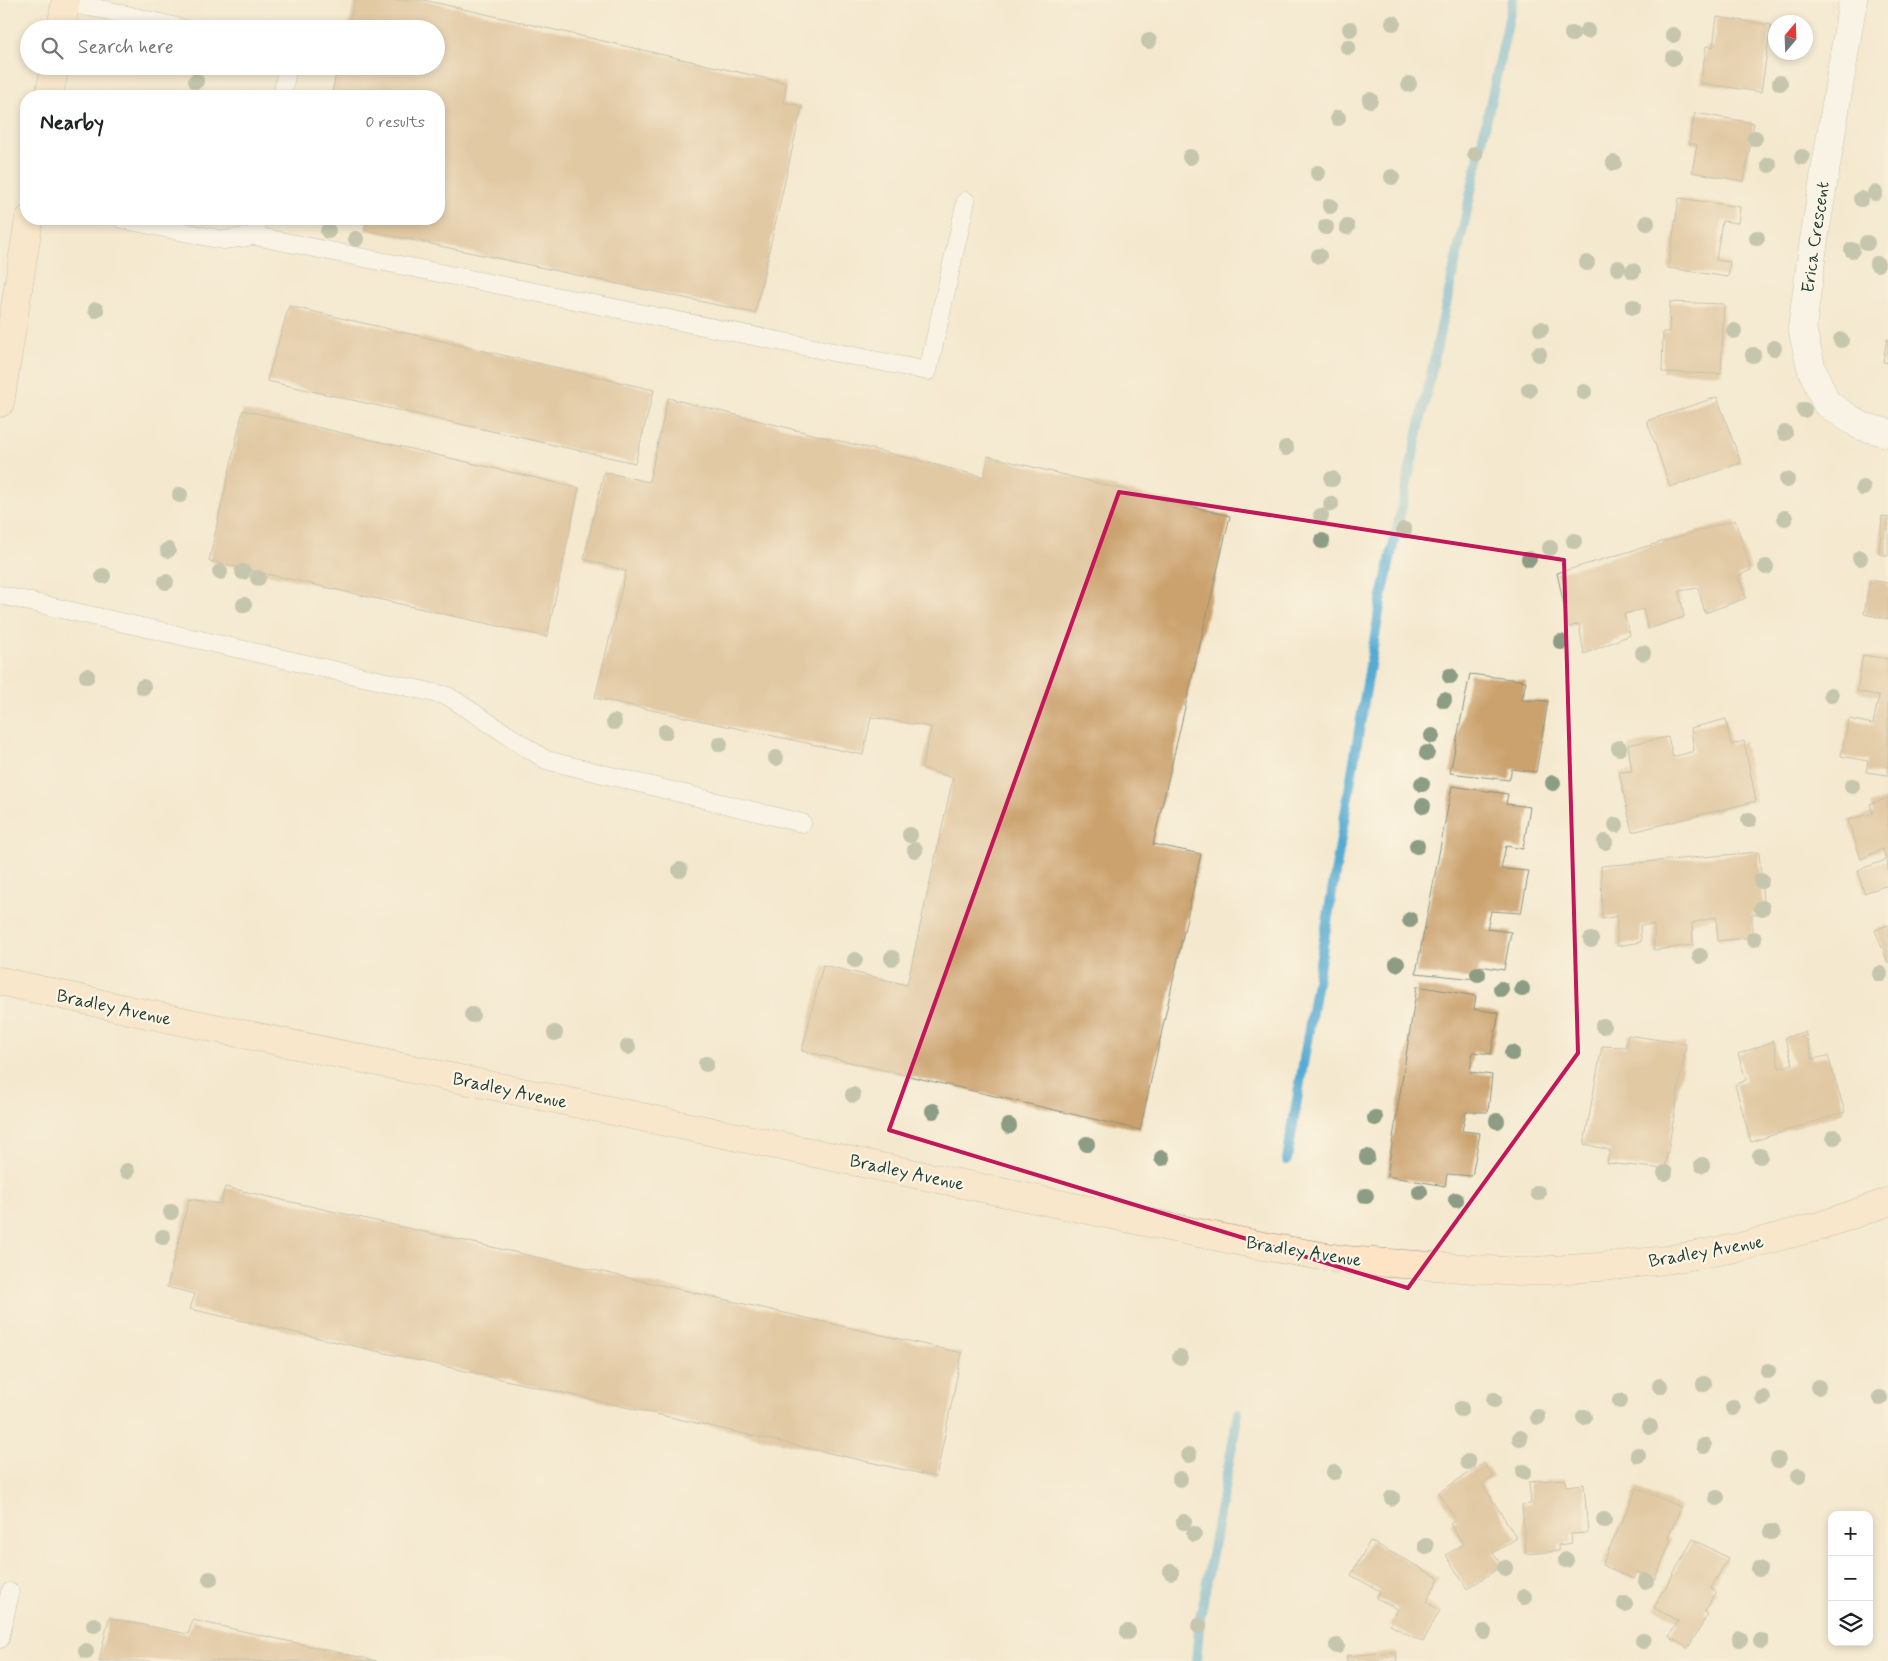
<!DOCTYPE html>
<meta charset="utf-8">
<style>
:root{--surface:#fff;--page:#f6f6f6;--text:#202124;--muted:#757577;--line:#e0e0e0}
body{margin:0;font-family:Mynerve,sans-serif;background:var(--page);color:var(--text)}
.controls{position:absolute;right:15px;bottom:15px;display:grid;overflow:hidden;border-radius:10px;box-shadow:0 2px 8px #0003}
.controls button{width:45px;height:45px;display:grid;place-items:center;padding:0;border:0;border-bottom:1px solid var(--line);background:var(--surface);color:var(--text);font:25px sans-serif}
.compass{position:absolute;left:1768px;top:15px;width:45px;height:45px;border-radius:50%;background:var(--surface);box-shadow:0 2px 8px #0003;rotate:19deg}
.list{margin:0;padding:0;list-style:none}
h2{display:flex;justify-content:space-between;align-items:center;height:65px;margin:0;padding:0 20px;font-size:21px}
h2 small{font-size:16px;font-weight:400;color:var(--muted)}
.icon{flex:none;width:28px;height:28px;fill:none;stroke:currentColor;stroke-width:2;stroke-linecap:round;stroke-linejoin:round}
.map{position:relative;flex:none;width:1888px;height:1661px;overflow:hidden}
.search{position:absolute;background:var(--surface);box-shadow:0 2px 8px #0003;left:20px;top:20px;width:425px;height:55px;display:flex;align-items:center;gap:12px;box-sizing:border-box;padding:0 18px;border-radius:28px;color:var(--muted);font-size:19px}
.panel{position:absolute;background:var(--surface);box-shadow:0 2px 8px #0003;left:20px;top:90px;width:425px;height:135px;border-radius:20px}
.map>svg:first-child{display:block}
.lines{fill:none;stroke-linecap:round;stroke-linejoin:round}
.stream{stroke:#56abd2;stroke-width:10}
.building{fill:#cba26e}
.lane-casing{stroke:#8a9382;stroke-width:19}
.street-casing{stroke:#8a9382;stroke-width:29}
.secondary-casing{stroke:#8a9382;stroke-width:29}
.lane{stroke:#fff;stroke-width:18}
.street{stroke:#fff;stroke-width:28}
.secondary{stroke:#fee4c5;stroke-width:28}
.tree{fill:#8d9c84}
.marked{fill:none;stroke:#c2185b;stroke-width:4;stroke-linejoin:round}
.labels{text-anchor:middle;stroke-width:4.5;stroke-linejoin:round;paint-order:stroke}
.street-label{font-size:18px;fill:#1f3d34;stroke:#fcf5e5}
</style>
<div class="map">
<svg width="1888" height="1661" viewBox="0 0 1888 1661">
<rect width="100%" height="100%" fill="#fcf5e5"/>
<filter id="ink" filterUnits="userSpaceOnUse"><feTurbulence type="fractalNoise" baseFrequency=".02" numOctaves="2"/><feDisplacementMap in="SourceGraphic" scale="10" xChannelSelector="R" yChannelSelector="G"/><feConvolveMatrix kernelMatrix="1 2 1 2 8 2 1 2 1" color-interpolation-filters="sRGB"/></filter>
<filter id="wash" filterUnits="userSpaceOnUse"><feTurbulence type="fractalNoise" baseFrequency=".0096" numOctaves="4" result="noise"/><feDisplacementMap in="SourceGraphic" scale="20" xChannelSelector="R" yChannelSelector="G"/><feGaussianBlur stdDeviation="1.12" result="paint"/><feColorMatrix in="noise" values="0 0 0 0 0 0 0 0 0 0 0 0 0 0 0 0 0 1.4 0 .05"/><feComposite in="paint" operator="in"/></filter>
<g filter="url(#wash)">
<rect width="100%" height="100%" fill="#f4e9cf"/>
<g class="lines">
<!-- stream -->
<g class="stream">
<polyline points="1287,1160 1380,606 1513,0"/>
<polyline points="1196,1661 1200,1618 1238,1414"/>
</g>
</g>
<g id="blocks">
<!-- building -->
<g class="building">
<polygon points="355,0 424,0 786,83 784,103 802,106 755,313 365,230 367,219 439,219 439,96 331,96 338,66 436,66 436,29 348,29"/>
<polygon points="1717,17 1771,25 1761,92 1701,83 1706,46 1713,47"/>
<polygon points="1695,113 1754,123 1744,181 1692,172 1697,145 1689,143"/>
<polygon points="1679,198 1740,207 1738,223 1722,221 1716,260 1730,262 1728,277 1668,268"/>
<polygon points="1670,302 1724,304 1721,374 1662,372 1663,332 1669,332"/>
<polygon points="289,306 654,390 635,463 267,381"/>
<polygon points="1887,339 1888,339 1888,363 1883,362"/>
<polygon points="1717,397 1741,463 1670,487 1647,421"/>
<polygon points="668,398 984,477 988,456 1230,516 1153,844 1201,854 1140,1130 802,1051 823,965 907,985 953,778 922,768 931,727 871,717 863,755 595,698 626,571 584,559 604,472 649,482"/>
<polygon points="243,410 579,488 547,637 209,561"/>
<polygon points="1882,516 1888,517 1888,556 1879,554"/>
<polygon points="1735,520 1751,570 1738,576 1746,598 1705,613 1698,588 1679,591 1684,617 1648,629 1643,609 1624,614 1630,635 1584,654 1579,624 1569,627 1557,573"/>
<polygon points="1870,580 1888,583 1888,619 1864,614"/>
<polygon points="1863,655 1888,659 1888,775 1866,772 1868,761 1841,756 1849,719 1873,724 1879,696 1857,691"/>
<polygon points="1470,674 1526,681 1522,700 1548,701 1536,772 1512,769 1509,780 1450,773"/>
<polygon points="1726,719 1731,745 1744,741 1756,801 1632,832 1619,772 1632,771 1628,745 1668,737 1673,757 1694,751 1691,728"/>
<polygon points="1452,786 1508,794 1506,804 1530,807 1523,849 1506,846 1501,869 1529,871 1521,913 1491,911 1487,929 1511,932 1504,970 1480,966 1476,979 1416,973"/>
<polygon points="1888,798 1888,885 1864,893 1858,870 1886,860 1883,849 1861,859 1848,820 1873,813 1870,804"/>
<polygon points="1759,852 1764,914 1752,914 1752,937 1718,941 1716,917 1692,923 1693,945 1654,950 1654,925 1640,925 1641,942 1617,946 1617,916 1602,919 1601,866"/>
<polygon points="1888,925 1888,963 1875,930"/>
<polygon points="1417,986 1476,996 1474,1009 1499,1013 1491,1054 1473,1052 1470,1072 1492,1075 1488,1112 1466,1112 1462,1131 1480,1133 1472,1176 1447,1174 1445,1186 1387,1176"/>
<polygon points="1805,1031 1812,1059 1828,1056 1845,1112 1751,1142 1735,1085 1746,1080 1738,1054 1774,1041 1779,1068 1793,1064 1785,1038"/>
<polygon points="1628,1035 1686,1044 1665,1169 1607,1163 1610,1150 1584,1144 1602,1046 1626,1047"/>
<polygon points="225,1187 962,1353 936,1477 190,1309 195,1294 167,1287 189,1199 221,1204"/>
<polygon points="1484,1463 1493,1477 1482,1484 1517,1538 1493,1553 1502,1566 1467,1589 1446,1555 1463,1544 1450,1524 1456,1520 1438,1493"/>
<polygon points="1565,1479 1566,1486 1584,1484 1588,1533 1571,1534 1572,1543 1558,1545 1559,1551 1526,1554 1522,1505 1531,1504 1529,1482"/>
<polygon points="1637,1488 1681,1507 1668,1537 1671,1540 1655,1579 1637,1572 1634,1579 1602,1565"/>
<polygon points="1693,1539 1728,1558 1711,1588 1716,1591 1704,1612 1708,1614 1688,1648 1669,1637 1678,1621 1654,1608"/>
<polygon points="1370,1541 1439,1578 1426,1602 1440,1610 1423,1642 1390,1625 1398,1609 1376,1598 1380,1591 1351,1575"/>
<polygon points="109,1618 188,1634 193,1620 377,1661 99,1661"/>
<polygon points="1396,1652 1397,1661 1347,1661 1346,1656"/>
</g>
</g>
</g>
<g filter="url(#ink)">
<use href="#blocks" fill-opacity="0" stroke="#8a9382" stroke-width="1"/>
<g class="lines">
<!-- lane casing -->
<g class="lane-casing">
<g id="lane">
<polyline points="65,3 106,10 185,29"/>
<polyline points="282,96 288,66"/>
<polyline points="121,219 223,240 255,236 258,219"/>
<polyline points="255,236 928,371 966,201"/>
<polyline points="0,595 448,696 546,760 802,823"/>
<polyline points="0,1639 10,1592"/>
</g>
</g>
<!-- street casing -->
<g class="street-casing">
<polyline id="street" points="1853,0 1813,246 1802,328 1811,367 1826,403 1861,426 1888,433"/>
</g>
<!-- secondary casing -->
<g class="secondary-casing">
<g id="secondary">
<polyline points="61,29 66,0"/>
<polyline points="49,96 55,66"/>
<polyline points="0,403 29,219"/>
<polyline points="0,981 138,1012 1174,1228 1263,1246 1345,1260 1519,1272 1599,1267 1666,1260 1736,1248 1820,1226 1888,1202"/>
</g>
</g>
<!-- lane -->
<use href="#lane" class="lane"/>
<!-- street -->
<use href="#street" class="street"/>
<!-- secondary -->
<use href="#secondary" class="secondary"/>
</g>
<!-- trees -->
<g class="tree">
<circle cx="1393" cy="23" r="8"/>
<circle cx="1350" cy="29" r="8"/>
<circle cx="1587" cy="31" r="8"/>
<circle cx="1572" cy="34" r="8"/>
<circle cx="1673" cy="35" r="8"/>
<circle cx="1149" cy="41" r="8"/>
<circle cx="1348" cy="47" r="8"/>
<circle cx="1673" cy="58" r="8"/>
<circle cx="196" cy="81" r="8"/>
<circle cx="1780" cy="83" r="8"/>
<circle cx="1409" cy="84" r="8"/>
<circle cx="1370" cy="100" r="8"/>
<circle cx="1338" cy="118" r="8"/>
<circle cx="1755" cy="138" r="8"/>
<circle cx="1475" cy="154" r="8"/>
<circle cx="1190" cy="157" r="8"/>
<circle cx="1802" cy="157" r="8"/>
<circle cx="1614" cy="163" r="8"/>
<circle cx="1769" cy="165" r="8"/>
<circle cx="1318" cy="173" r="8"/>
<circle cx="1392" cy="177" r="8"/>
<circle cx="1875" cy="193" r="8"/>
<circle cx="1861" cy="199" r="8"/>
<circle cx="1330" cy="206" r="8"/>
<circle cx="1647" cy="223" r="8"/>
<circle cx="1326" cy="227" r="8"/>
<circle cx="1347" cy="227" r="8"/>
<circle cx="328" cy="231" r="8"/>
<circle cx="1757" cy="238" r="8"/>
<circle cx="356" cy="239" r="8"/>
<circle cx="1867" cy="243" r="8"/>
<circle cx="1852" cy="250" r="8"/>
<circle cx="1319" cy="256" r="8"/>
<circle cx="1587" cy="263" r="8"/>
<circle cx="1877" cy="264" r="8"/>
<circle cx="1618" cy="268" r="8"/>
<circle cx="1633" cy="271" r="8"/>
<circle cx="1633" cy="307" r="8"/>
<circle cx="96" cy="310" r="8"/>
<circle cx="1541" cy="329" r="8"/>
<circle cx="1734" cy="331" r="8"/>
<circle cx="1841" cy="340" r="8"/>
<circle cx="1774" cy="348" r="8"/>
<circle cx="1539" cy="354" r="8"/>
<circle cx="1753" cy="355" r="8"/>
<circle cx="1529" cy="390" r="8"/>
<circle cx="1584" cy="392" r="8"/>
<circle cx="1804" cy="410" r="8"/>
<circle cx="1785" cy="433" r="8"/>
<circle cx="1286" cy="448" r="8"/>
<circle cx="1332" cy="479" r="8"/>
<circle cx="1787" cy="480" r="8"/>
<circle cx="1863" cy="488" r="8"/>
<circle cx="180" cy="495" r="8"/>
<circle cx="1331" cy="504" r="8"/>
<circle cx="1321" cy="516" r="8"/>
<circle cx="1785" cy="518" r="8"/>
<circle cx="1404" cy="530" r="8"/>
<circle cx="1322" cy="541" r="8"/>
<circle cx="1574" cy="541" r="8"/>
<circle cx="1550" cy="548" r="8"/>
<circle cx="168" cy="550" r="8"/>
<circle cx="1860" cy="558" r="8"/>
<circle cx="1529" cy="559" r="8"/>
<circle cx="1766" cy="567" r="8"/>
<circle cx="220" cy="572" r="8"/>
<circle cx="243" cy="572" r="8"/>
<circle cx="103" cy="576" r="8"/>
<circle cx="258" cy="578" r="8"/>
<circle cx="166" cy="582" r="8"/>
<circle cx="244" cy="605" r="8"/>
<circle cx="1561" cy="642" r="8"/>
<circle cx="1643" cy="653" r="8"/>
<circle cx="87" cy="676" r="8"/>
<circle cx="1450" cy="676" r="8"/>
<circle cx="143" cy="687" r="8"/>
<circle cx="1831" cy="695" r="8"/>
<circle cx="1444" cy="700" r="8"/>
<circle cx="614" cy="722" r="8"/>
<circle cx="665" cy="732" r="8"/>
<circle cx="1432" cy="736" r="8"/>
<circle cx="720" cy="744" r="8"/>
<circle cx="1619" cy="748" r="8"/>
<circle cx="1427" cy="753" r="8"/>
<circle cx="776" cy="758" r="8"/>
<circle cx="1553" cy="783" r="8"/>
<circle cx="1422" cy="784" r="8"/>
<circle cx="1852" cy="786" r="8"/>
<circle cx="1423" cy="806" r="8"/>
<circle cx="1749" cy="820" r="8"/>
<circle cx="1616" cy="825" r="8"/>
<circle cx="910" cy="835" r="8"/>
<circle cx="1605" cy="842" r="8"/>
<circle cx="1417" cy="846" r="8"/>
<circle cx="915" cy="850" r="8"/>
<circle cx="680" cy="870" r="8"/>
<circle cx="1761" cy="881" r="8"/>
<circle cx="1762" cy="908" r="8"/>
<circle cx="1410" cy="920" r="8"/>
<circle cx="1754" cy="939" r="8"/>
<circle cx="1591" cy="940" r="8"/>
<circle cx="1700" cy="956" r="8"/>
<circle cx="892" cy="958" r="8"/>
<circle cx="855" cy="960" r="8"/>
<circle cx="1397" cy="964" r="8"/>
<circle cx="1478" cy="974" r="8"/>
<circle cx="1880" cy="974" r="8"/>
<circle cx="1501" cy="989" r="8"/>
<circle cx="1522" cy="989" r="8"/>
<circle cx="472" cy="1015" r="8"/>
<circle cx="1603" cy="1026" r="8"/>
<circle cx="555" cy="1033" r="8"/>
<circle cx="628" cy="1047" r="8"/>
<circle cx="1512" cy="1053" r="8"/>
<circle cx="706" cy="1064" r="8"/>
<circle cx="853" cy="1095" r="8"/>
<circle cx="933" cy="1111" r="8"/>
<circle cx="1375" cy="1118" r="8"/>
<circle cx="1497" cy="1121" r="8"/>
<circle cx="1009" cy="1126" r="8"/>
<circle cx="1834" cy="1137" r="8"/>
<circle cx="1087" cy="1144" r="8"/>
<circle cx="1760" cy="1156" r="8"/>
<circle cx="1367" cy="1157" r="8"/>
<circle cx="1162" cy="1158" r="8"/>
<circle cx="1702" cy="1165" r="8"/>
<circle cx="127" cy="1171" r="8"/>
<circle cx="1665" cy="1173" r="8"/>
<circle cx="1420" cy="1192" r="8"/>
<circle cx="1538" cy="1193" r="8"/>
<circle cx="1366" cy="1196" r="8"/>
<circle cx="1456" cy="1200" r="8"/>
<circle cx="171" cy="1212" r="8"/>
<circle cx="163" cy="1237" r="8"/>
<circle cx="1180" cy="1357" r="8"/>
<circle cx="1768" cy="1371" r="8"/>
<circle cx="1704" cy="1384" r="8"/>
<circle cx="1660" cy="1386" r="8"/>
<circle cx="1818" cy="1387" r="8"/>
<circle cx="1763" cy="1398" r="8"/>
<circle cx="1880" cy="1398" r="8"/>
<circle cx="1494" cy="1400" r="8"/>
<circle cx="1620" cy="1401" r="8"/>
<circle cx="1733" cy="1408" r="8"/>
<circle cx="1461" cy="1409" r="8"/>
<circle cx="1538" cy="1417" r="8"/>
<circle cx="1584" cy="1417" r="8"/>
<circle cx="1650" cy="1427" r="8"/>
<circle cx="1520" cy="1438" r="8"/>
<circle cx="1704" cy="1446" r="8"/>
<circle cx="1189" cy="1455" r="8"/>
<circle cx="1638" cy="1455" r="8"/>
<circle cx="1778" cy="1460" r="8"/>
<circle cx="1468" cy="1462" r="8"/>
<circle cx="1334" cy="1472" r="8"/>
<circle cx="1524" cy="1472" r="8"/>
<circle cx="1799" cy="1476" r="8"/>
<circle cx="1180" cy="1479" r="8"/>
<circle cx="1392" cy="1498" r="8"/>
<circle cx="1717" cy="1498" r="8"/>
<circle cx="1604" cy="1520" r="8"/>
<circle cx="1184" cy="1522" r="8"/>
<circle cx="1771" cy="1532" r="8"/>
<circle cx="1194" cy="1534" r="8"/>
<circle cx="1426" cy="1546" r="8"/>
<circle cx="1566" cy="1560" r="8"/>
<circle cx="1505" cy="1568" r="8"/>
<circle cx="1759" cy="1569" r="8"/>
<circle cx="1171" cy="1572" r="8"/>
<circle cx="210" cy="1579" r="8"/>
<circle cx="1646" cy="1581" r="8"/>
<circle cx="1524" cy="1597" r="8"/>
<circle cx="1625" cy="1604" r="8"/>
<circle cx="94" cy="1625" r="8"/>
<circle cx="1199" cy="1626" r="8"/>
<circle cx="1128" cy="1632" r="8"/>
<circle cx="1484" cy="1632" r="8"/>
<circle cx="1740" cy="1639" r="8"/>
<circle cx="1643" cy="1641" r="8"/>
<circle cx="1761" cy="1641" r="8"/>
<circle cx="1337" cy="1646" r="8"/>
<circle cx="86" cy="1651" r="8"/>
</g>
</g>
<!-- marked area -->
<path d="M0 0H1888V1661H0ZM1119,492l445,68 14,493 -170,235 -519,-158z" fill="#f4e9cf" fill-opacity=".55" fill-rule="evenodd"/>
<path class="marked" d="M1119,492l445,68 14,493 -170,235 -519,-158z"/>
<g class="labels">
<!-- street labels -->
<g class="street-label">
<text transform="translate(1815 237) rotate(-82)" y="6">Erica Crescent</text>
<text transform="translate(114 1007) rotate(12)" y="6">Bradley Avenue</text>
<text transform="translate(510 1090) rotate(12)" y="6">Bradley Avenue</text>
<text transform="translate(907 1172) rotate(12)" y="6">Bradley Avenue</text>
<text transform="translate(1304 1251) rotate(9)" y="6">Bradley Avenue</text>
<text transform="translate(1706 1251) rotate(-10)" y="6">Bradley Avenue</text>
</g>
</g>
</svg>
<div class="controls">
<button>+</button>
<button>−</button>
<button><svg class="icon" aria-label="layers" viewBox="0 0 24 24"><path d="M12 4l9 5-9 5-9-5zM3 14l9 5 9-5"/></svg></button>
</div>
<svg class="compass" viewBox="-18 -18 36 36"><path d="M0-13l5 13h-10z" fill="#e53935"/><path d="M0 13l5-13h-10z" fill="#757577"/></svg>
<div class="search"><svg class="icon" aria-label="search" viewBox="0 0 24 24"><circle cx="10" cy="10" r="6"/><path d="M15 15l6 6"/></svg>Search here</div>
<section class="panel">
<h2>Nearby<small>0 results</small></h2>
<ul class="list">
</ul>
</section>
</div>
